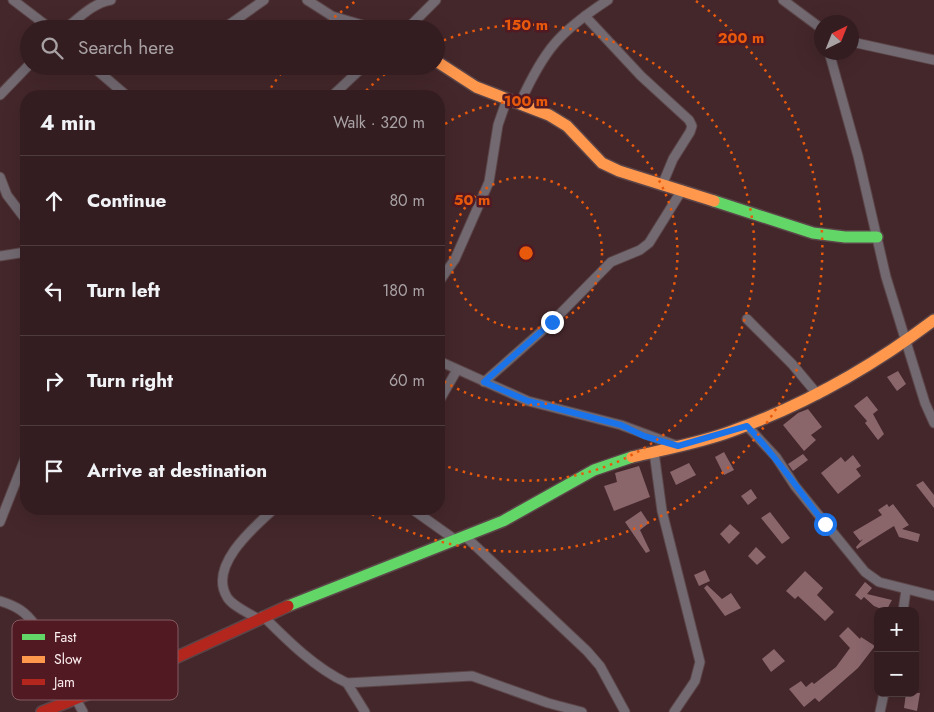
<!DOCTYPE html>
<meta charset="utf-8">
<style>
:root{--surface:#331d20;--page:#3b2629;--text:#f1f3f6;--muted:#a9a2a5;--line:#4e3b3e}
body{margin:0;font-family:Jost,sans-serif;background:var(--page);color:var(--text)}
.controls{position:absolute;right:15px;bottom:15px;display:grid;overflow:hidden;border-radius:10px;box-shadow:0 5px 20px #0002}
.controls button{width:45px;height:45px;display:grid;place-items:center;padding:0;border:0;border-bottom:1px solid var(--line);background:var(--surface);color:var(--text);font:25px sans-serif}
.compass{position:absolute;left:814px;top:15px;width:45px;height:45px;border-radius:50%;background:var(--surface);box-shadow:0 5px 20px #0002;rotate:43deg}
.stop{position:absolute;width:15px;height:15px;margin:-11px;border:4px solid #1a73e8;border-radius:50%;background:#fff}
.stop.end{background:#1a73e8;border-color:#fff;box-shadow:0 1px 5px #0008}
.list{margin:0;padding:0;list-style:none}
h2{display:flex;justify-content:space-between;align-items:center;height:65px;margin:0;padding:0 20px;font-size:21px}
h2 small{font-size:16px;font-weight:400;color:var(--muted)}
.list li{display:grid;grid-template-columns:32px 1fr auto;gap:15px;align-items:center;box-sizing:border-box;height:90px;padding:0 20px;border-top:1px solid var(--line)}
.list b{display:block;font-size:19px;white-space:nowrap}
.list em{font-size:16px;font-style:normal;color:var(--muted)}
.icon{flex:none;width:28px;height:28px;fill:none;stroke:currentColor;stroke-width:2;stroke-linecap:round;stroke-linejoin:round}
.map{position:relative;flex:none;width:934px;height:712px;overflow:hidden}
.search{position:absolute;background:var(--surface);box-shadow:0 5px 20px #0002;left:20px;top:20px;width:425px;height:55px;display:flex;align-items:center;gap:12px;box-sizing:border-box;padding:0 18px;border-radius:28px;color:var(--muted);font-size:19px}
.panel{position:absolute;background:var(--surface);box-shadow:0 5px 20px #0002;left:20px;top:90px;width:425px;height:425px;border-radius:20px}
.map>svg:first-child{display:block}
.building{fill:#8a666b}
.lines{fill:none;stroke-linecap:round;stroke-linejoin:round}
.street-casing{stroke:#5b4548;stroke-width:11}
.fast-casing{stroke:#5b4548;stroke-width:14}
.slow-casing{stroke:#5b4548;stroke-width:14}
.jam-casing{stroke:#5b4548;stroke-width:14}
.street{stroke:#726971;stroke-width:9}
.fast{stroke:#63d668;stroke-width:11}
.slow{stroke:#ff974d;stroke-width:11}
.jam{stroke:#b3261e;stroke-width:11}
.route{stroke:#1a73e8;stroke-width:6}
.ring{fill:none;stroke:#e8590c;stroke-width:2.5;stroke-dasharray:2.5 5}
.key{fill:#511a23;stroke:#845960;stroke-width:1}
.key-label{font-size:14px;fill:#fcedee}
.centre{fill:#e8590c;stroke:#511a23;stroke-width:2.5}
.ring-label{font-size:15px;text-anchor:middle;font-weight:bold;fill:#e8590c;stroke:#511a23;stroke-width:5;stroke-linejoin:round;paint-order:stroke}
</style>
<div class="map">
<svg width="934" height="712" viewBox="0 0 934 712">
<rect width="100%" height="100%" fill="#44272b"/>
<!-- building -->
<g class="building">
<polygon points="898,371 906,384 897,391 887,377"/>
<polygon points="867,396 878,410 873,414 884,434 878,440 865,423 867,421 854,406"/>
<polygon points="808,409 822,427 811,435 816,440 804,451 783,425 798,413"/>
<polygon points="724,452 734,470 724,475 715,457"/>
<polygon points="803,454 808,460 793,471 788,464"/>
<polygon points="853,455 861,466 856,469 861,476 838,494 821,473 841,457 845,462"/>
<polygon points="689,463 696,475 676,485 670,472"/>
<polygon points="639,466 650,497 614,511 604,486 617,482 615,473"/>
<polygon points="923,481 934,495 934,508 916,485"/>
<polygon points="751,489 757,498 748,505 741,496"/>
<polygon points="887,504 889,507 893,504 909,525 902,529 920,534 918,542 899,537 894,526 857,549 856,547 863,539 860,541 853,532 882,515 878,510"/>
<polygon points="641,511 649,523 640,530 650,551 646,553 625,522"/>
<polygon points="770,512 790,538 782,544 761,518"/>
<polygon points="730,524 740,533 729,544 720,534"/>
<polygon points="756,547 766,557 757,565 748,556"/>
<polygon points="705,570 710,581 699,586 694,575"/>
<polygon points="805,571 823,588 817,595 834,612 825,621 798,596 795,599 786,591"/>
<polygon points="865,582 872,588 867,594 892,600 886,611 874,606 864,597 861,600 855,595"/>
<polygon points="707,585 722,599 731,593 741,608 725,616 704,588"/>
<polygon points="848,627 860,639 861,637 875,646 858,668 819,702 815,698 804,707 789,689 801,681 806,687 812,682 814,684 836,667 850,648 839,636"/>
<polygon points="774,649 785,661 771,672 762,659"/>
<polygon points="906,693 920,693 917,711 904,708"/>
</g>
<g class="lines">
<!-- street casing -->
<g class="street-casing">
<g id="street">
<polyline points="13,0 51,29"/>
<polyline points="307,0 332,16 376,29"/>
<polyline points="783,0 822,29"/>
<polyline points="585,16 641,76 689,120 692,126 690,132 673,159 663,183"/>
<path d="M65,29c14,-11 28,-26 46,-29"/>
<polyline points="223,29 264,0"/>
<polyline points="407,29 436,0"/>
<polyline points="852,42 934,60"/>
<polyline points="829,52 858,156 886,277 925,403 934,423"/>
<polyline points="92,66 127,96"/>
<polyline points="0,95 29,65"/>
<polyline points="332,96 364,66"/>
<path d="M520,103c24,-53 39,-71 88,-103"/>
<polyline points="0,177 7,195 26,220"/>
<polyline points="0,256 26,252"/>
<polyline points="439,282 455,259 489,182 498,125 507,99"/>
<polyline points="747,319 792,364 818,395"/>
<polyline points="439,361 528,401 621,425 675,445"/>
<polyline points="484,382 552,322 611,262 640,250 649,243 682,190"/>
<polyline points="439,401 457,370"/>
<polyline points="747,426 776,457 795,486 865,572 879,582 934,596"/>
<polyline points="654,452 662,511 700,662 695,681 674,712"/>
<polyline points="412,509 457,541"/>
<polyline points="0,522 26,456"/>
<polyline points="466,537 587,651 600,666 625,712"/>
<path d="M0,601c16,5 25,10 35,24l48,87"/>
<polyline points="903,611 906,590"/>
<path d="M263,616c25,25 52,52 84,67l125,-7 76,27 34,9"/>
<path d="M258,619c-9,-6 -26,-13 -31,-22 -19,-31 27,-70 47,-88"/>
<polyline points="347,683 365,712"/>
<polyline points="880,712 884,693"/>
</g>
</g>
<!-- fast casing -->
<g class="fast-casing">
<g id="fast">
<polyline points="714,201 813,233 845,237 877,237"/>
<polyline points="288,606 503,521 594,470 632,457"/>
</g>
</g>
<!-- slow casing -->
<g class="slow-casing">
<g id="slow">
<polyline points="436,61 476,87 549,115 567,126 602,163 619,171 714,201"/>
<path d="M632,457c33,-8 68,-14 100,-26 72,-26 141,-65 202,-111"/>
</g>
</g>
<!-- jam casing -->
<g class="jam-casing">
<polyline id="jam" points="42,712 151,669 288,606"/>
</g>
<!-- street -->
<use href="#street" class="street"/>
<!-- fast -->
<use href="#fast" class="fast"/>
<!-- slow -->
<use href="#slow" class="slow"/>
<!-- jam -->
<use href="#jam" class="jam"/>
</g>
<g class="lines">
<!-- route -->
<path class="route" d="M552,322l-68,60 44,19 93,24 23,11 34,10 69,-20c29,30 52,65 78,98"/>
</g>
<!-- distance rings -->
<g class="ring">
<circle cx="526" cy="253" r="76"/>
<path d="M439 128A152 152 0 1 1 439 378"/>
<path d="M361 96A228 228 0 0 1 394 67M437 43A228 228 0 1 1 441 464"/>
<path d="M267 94A304 304 0 0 1 285 68M323 27A304 304 0 0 1 356 1M696 1A304 304 0 0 1 363 509"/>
</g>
<!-- legend -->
<rect x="12" y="620" width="166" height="80" rx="8" class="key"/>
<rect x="22" y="634" width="23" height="6" fill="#63d668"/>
<rect x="22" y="656" width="23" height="7" fill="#ff974d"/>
<rect x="22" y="679" width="23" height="6" fill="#b3261e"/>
<g class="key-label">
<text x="54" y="642">Fast</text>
<text x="54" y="664">Slow</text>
<text x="54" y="687">Jam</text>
</g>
<circle cx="526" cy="253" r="8" class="centre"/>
<g class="ring-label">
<text x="526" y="30">150 m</text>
<text x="741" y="43">200 m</text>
<text x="526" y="106">100 m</text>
<text x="472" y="205">50 m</text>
</g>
</svg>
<div class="controls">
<button>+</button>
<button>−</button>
</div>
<svg class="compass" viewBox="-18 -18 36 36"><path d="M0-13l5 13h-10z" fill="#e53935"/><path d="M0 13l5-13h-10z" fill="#a9a2a5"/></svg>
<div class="stop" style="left:825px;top:524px"></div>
<div class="stop end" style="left:552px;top:322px"></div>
<div class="search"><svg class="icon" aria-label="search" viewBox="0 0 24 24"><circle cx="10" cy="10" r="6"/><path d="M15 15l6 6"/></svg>Search here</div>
<section class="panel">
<h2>4 min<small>Walk · 320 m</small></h2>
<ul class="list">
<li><svg class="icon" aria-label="ahead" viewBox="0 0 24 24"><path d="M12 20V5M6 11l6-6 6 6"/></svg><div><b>Continue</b></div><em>80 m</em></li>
<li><svg class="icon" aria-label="left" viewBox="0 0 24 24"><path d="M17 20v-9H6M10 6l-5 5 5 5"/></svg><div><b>Turn left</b></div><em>180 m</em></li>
<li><svg class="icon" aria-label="right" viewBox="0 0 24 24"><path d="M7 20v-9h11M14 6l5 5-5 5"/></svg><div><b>Turn right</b></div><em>60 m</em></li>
<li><svg class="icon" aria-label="arrive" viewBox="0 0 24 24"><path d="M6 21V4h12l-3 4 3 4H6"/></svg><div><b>Arrive at destination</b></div></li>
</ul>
</section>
</div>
